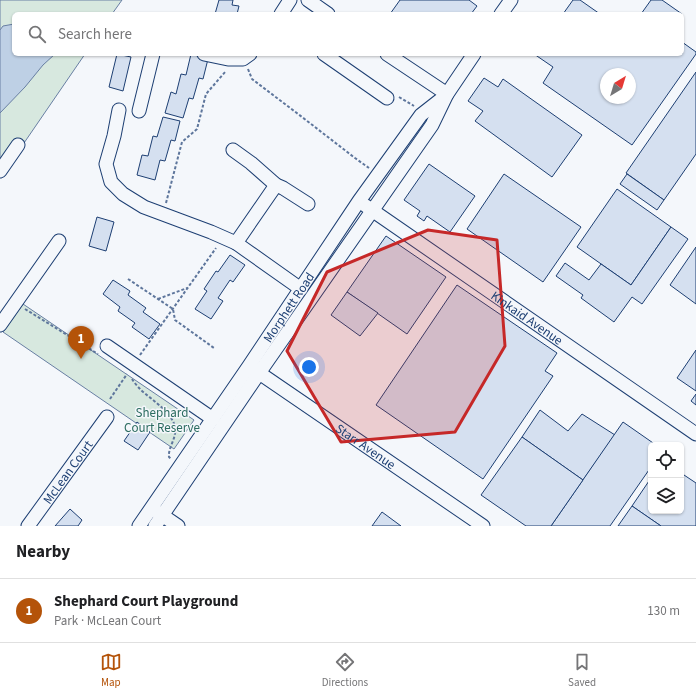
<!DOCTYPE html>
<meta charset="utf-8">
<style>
:root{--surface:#fff;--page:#f6f6f6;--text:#202124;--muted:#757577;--line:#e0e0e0;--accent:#b45309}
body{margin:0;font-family:"Source Sans 3",sans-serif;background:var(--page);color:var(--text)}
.controls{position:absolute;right:12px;bottom:12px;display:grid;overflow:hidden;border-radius:6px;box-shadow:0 1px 3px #0004}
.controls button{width:36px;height:36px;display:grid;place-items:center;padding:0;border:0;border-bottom:1px solid var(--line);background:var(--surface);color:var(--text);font:20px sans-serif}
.compass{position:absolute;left:600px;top:68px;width:36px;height:36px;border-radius:50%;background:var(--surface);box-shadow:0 1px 3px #0004;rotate:38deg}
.you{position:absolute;left:309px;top:367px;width:14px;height:14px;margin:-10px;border:3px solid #fff;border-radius:50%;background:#1a73e8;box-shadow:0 0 0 6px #1a73e833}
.badge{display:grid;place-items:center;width:26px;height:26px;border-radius:50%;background:var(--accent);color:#fff;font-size:13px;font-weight:700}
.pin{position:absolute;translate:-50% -33px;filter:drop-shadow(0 1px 2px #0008)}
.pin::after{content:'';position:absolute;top:21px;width:14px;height:12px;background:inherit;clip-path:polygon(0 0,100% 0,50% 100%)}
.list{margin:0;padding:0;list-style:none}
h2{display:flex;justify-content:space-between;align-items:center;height:52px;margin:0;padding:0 16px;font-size:17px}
h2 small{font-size:13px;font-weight:400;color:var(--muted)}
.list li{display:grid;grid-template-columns:26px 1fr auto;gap:12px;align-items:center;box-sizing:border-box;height:64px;padding:0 16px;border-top:1px solid var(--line)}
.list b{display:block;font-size:15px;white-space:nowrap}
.list p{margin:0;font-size:13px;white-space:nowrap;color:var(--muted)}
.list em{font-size:13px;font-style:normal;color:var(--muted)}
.icon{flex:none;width:22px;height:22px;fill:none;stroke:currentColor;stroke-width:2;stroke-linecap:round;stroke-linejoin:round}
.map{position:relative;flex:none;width:696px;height:526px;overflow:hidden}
.search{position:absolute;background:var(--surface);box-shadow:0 1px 3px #0004;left:12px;right:12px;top:12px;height:44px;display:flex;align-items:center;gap:10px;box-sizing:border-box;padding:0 14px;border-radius:6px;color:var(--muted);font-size:15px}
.sheet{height:116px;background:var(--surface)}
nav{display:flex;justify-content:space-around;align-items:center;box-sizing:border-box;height:56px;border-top:1px solid var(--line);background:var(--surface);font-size:11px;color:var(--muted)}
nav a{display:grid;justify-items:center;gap:2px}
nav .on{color:var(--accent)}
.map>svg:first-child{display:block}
.green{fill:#d7e8df;stroke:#687fa3}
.water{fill:#bed0e5;stroke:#687fa3}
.building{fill:#d5e0f0;stroke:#1d3f73;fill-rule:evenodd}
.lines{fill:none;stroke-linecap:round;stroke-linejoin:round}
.minor-casing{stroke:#1d3f73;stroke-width:15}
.path{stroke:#5e769c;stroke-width:2;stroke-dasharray:3 2;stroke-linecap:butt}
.minor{stroke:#f4f7fb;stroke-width:13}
.marked{fill:#c62828;fill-opacity:0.2;stroke:#c62828;stroke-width:3;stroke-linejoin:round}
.labels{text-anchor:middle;stroke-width:3;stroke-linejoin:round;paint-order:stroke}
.street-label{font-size:13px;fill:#1d3f73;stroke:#f4f7fb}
.park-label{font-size:13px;fill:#2c6c60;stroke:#f4f7fb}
</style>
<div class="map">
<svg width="696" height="526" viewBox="0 0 696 526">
<rect width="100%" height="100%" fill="#f4f7fb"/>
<!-- green -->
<g class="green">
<polygon points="0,0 122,0 112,14 14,14 14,54 85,54 0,178"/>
<polygon points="23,304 194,420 174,449 3,332"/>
</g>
<!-- water -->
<polygon class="water" points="14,24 14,54 55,54 43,65 25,87 0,113 0,30 3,26"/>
<!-- building -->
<g class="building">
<polygon points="219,0 233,0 232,5 239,6 237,14 215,14"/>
<polygon points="400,0 469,0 477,6 471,14 390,14"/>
<polygon points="573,0 580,0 600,14 563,14"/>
<polygon points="651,0 662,0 682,14 641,14"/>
<path d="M682,42l14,10v2l-64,91 -89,-62 10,-16 -19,-13h148zM606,74h24v24h-24z"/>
<polygon points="117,54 131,57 123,91 109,87"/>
<polygon points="191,54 208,59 203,79 199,78 193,99 189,98 183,118 165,113 171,92 176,94 181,74 186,75"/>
<polygon points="696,72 696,154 664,200 626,173"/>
<polygon points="484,78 498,87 503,79 582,135 552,177 475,121 483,111 468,101"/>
<polygon points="163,117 180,121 175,141 171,140 165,161 160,160 155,180 137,175 142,155 148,156 153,136 157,137"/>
<polygon points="429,164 475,196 450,232 427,216 424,221 417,216 420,211 404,200"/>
<polygon points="504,174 581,227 543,282 467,229"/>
<polygon points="627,174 664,200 657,210 620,184"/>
<polygon points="617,189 671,227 631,285 577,247"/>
<polygon points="97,217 114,222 106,251 89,246"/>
<polygon points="671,227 688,239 642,304 632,297 614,322 581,298 583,295 556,276 565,263 589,280 601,264 631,285"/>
<polygon points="386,236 446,277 407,334 347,292"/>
<polygon points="696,247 696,304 670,285"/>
<polygon points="230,255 245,265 233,282 230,280 218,298 223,301 211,319 195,309 207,291 204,289 216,271 218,272"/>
<polygon points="113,280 130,291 128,295 146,308 143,312 160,324 149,339 132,327 135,323 118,311 120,307 103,294"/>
<polygon points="457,285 557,353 545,371 553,376 483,479 376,405"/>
<polygon points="347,292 378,313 360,336 331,315"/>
<polygon points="696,350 696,391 677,378"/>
<polygon points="696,394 696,405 691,401"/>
<polygon points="540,410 568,431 582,414 615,435 583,480 522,437"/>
<polygon points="137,422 150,432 138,450 124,441"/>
<polygon points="623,422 656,445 651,445 651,467 610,526 551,526"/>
<polygon points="522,437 583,480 551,526 526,526 481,495"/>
<polygon points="681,473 696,483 696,526 661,526 632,506 651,478 651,511 681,511"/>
<polygon points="632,506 661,526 618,526"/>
<polygon points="70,509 82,520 78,526 55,526"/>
<polygon points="382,512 401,526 372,526"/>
</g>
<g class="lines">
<!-- minor casing -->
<g class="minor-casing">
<g id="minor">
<polyline points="308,0 328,14"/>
<polyline points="281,14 290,0"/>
<polyline points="501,14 511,0"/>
<polyline points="204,54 228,59 243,59 250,54"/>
<polyline points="324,54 387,98"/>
<polyline points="387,54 447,94"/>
<polyline points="119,110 114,136 106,164 111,182 123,194 144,207 211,232 236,243 301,289"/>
<polyline points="139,111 153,54"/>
<polyline points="233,150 251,163 276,185 283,188 308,204"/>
<polyline points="0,171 18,145"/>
<path id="s1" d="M366,206l330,228"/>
<polyline points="236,243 276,185"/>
<polyline points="0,325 59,241"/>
<polyline points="107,346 213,419"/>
<path id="s2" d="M252,368l231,158"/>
<polyline points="156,511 178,526"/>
<path id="s3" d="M28,526l79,-109"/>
<path id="s4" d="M139,526l110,-160 110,-165 62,-86 23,-18"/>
<polyline points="155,526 259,373 432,125 447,94 474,54"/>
</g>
</g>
<!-- path -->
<g class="path">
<polyline points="248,69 252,79 302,117 355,158 369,168"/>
<polyline points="399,97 414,106"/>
<polyline points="166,203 182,142 197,129 206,94 226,71"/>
<polyline points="128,279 173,309 175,320 214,348"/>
<polyline points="158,299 187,288"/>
<polyline points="25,309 98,354"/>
<polyline points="140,355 216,248"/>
<path d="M132,379c2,3 5,7 8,10 11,11 38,26 35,44 -1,9 -7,16 -6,24l2,2"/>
<polyline points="110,399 127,374"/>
</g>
<!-- minor -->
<use href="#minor" class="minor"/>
</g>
<!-- marked area -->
<path class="marked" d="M428,230l69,10 8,106 -50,86 -114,10 -54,-91 40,-79z"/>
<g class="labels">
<!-- street labels -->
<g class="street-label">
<text dy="5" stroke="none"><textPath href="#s4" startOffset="265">Morphett Road</textPath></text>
<text dy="5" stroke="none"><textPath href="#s1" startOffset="196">Kinkaid Avenue</textPath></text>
<text dy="5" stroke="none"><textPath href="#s2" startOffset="138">Starr Avenue</textPath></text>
<text dy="5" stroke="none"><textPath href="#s3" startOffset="67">McLean Court</textPath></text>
</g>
<!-- park labels -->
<g class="park-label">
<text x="162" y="417">Shephard<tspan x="162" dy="15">Court Reserve</tspan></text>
</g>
</g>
</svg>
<div class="controls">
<button><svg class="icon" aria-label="locate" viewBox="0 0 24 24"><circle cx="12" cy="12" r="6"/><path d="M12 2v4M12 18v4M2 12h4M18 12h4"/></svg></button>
<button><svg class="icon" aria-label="layers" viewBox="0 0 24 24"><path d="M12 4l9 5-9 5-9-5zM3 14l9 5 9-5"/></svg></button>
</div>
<svg class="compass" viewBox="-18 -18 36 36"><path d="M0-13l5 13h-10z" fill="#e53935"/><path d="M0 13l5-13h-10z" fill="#757577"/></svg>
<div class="you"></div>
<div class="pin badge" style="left:81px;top:359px">1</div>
<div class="search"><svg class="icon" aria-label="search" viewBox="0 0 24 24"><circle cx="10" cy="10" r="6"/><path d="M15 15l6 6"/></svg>Search here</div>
</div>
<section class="sheet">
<h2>Nearby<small></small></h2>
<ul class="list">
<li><span class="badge">1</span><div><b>Shephard Court Playground</b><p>Park · McLean Court</p></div><em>130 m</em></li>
</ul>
</section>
<nav>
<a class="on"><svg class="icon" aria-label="map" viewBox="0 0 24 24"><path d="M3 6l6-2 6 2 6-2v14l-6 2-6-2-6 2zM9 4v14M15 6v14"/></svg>Map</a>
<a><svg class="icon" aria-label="directions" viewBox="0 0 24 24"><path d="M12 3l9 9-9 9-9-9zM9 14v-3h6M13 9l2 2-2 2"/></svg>Directions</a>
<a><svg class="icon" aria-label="saved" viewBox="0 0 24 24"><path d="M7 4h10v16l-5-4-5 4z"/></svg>Saved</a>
</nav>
